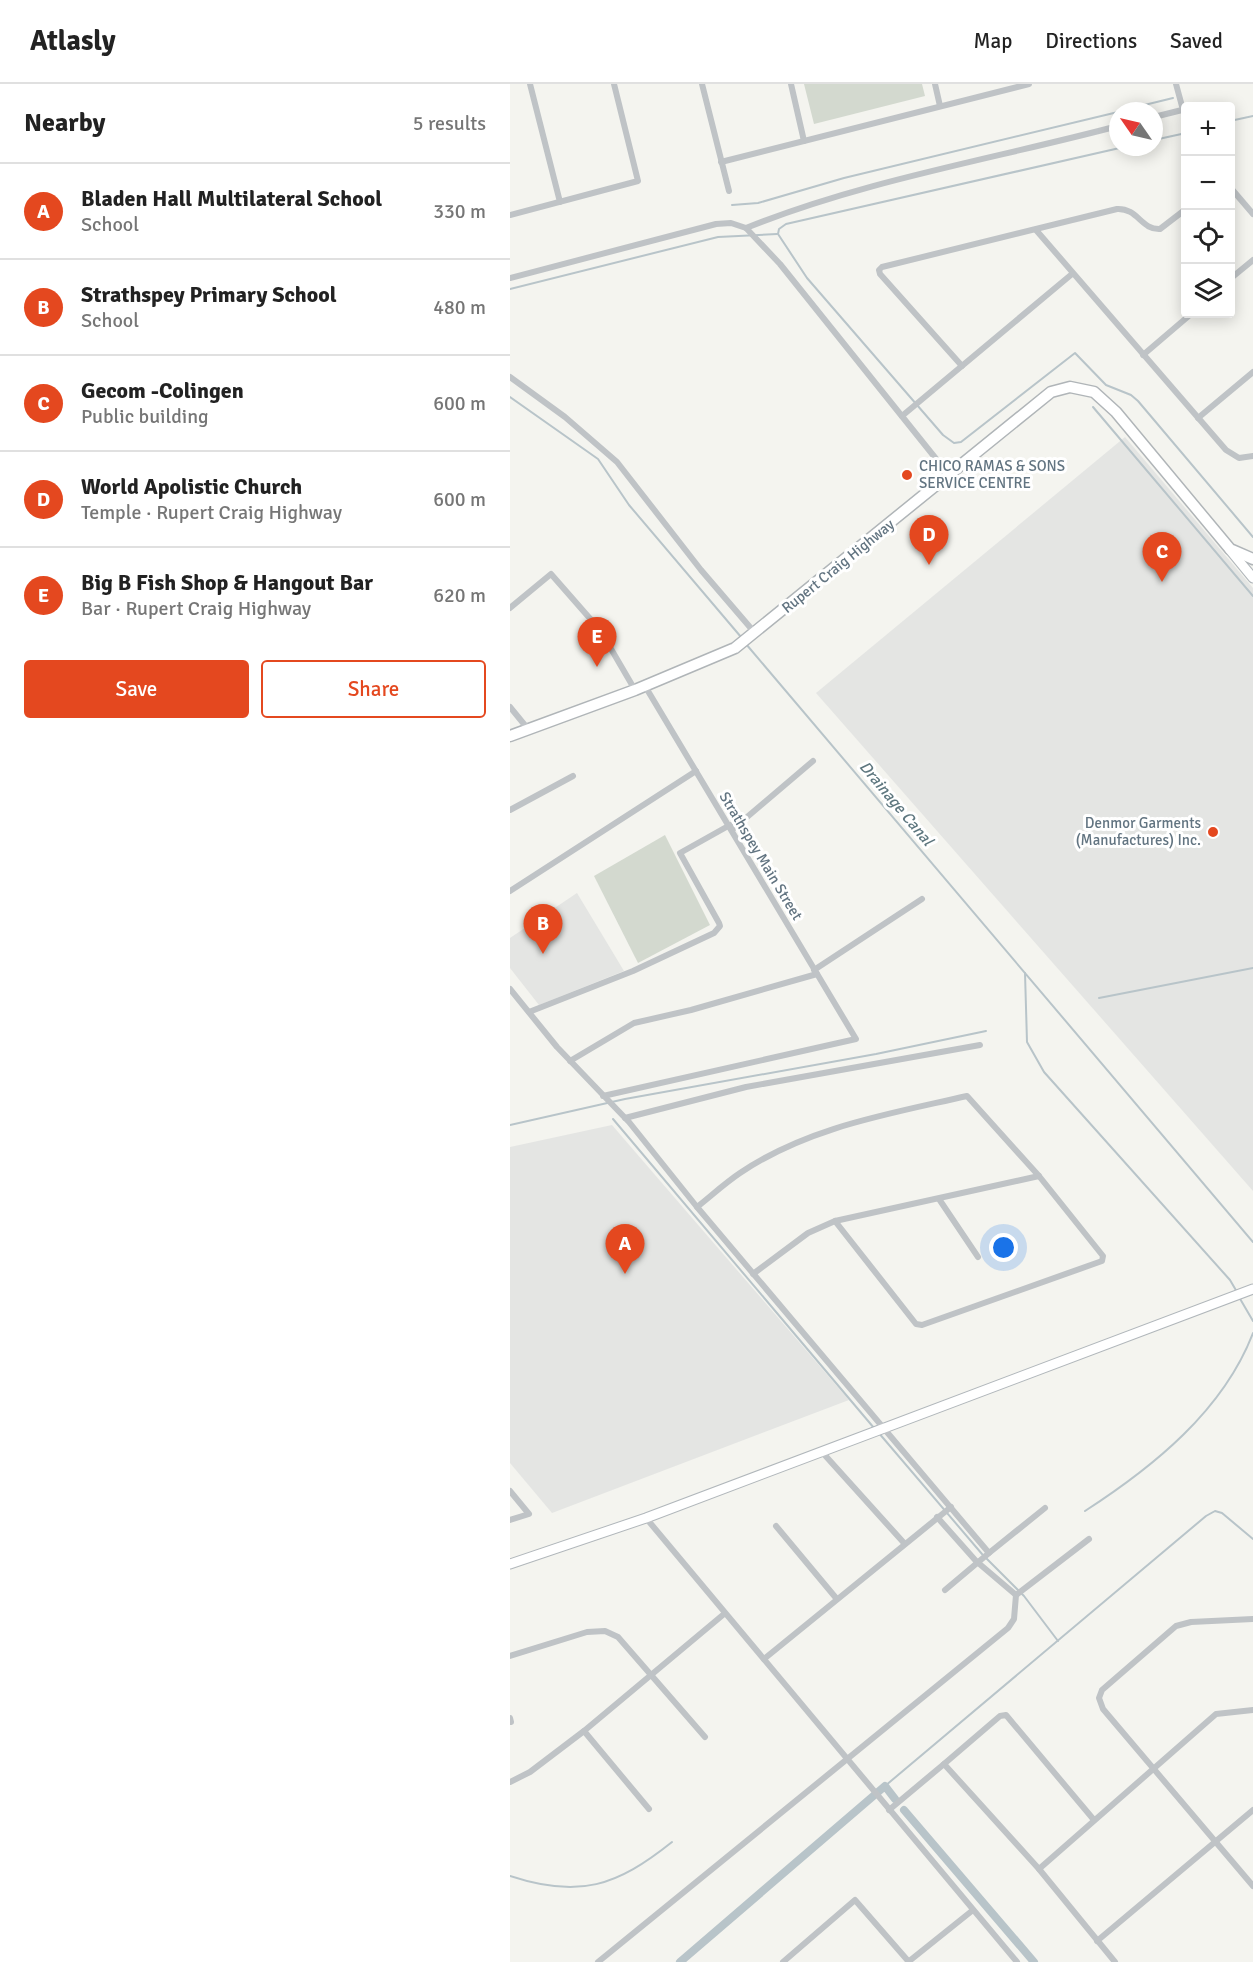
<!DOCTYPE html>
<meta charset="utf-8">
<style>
:root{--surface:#fff;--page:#f6f6f6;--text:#222;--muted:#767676;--line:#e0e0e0;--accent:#e4481f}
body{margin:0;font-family:Signika,sans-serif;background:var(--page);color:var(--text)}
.controls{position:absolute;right:18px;top:18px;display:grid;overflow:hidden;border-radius:6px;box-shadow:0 3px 15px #0003}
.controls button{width:54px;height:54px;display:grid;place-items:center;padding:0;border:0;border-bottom:2px solid var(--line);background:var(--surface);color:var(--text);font:30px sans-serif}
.compass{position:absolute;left:599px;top:18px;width:54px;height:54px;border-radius:50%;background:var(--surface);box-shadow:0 3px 15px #0003;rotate:304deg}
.you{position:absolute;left:494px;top:1164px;width:21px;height:21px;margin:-15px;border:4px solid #fff;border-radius:50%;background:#1a73e8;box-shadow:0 0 0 9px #1a73e833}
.badge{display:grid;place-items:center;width:39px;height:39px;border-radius:50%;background:var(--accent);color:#fff;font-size:20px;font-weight:700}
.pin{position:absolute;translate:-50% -50px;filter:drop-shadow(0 2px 3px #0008)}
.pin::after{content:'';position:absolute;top:32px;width:21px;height:18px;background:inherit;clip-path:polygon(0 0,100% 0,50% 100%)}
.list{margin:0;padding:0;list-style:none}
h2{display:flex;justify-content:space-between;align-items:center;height:78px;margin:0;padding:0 24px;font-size:26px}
h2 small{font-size:20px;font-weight:400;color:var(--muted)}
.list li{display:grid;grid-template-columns:39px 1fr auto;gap:18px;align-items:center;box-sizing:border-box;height:96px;padding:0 24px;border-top:2px solid var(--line)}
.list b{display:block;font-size:22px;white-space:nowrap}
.list p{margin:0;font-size:20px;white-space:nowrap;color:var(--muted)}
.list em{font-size:20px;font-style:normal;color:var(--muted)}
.actions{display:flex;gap:12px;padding:18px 24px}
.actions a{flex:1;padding:14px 0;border:2px solid var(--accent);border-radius:6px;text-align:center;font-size:21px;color:var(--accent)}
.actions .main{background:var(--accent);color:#fff}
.icon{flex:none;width:33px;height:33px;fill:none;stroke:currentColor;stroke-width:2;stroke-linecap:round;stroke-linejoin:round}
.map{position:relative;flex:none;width:743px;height:1878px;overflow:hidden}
header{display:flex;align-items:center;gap:36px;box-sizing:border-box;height:84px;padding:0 30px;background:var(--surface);border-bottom:2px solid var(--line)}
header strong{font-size:28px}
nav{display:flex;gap:33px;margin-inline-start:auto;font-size:21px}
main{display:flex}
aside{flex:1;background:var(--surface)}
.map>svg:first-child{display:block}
.built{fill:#e4e5e3}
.green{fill:#d3d9cf}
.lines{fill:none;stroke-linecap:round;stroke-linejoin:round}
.stream{stroke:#b8c4c9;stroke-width:2}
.canal{stroke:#b8c4c9;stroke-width:8}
.secondary-casing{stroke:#b1b7bb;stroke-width:11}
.primary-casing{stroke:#b0b5b8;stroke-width:13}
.street{stroke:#bfc3c6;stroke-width:6}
.secondary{stroke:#fff;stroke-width:9}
.primary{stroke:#fff;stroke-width:10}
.poi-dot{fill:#e4481f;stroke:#fff;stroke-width:2}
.labels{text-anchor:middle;stroke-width:6;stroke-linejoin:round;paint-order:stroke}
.poi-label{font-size:15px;fill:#627481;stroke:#fff;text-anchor:start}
.street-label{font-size:15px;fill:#627481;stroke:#fff}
.water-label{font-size:16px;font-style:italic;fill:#5e777f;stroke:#fff}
</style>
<header>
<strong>Atlasly</strong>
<nav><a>Map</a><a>Directions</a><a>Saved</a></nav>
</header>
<main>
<aside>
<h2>Nearby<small>5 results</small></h2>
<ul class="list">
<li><span class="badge">A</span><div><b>Bladen Hall Multilateral School</b><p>School</p></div><em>330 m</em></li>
<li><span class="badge">B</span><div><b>Strathspey Primary School</b><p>School</p></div><em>480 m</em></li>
<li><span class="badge">C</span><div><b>Gecom -Colingen</b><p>Public building</p></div><em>600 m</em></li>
<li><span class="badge">D</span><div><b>World Apolistic Church</b><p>Temple · Rupert Craig Highway</p></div><em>600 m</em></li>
<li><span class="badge">E</span><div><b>Big B Fish Shop &amp; Hangout Bar</b><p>Bar · Rupert Craig Highway</p></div><em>620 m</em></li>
</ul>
<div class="actions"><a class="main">Save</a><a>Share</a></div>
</aside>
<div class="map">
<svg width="743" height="1878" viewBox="0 0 743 1878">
<rect width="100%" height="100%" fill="#f4f4ef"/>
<!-- built -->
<g class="built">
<polygon points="615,353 743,504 743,1107 306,609"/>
<polygon points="67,809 114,887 29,921 0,884 0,854"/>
<polygon points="102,1041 339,1316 42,1429 0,1379 0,1063"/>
</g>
<!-- green -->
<g class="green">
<polygon points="294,0 412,0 415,12 304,40"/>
<polygon points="155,751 200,841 128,879 84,792"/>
</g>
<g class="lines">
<!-- stream -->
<g class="stream">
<polyline points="610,27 663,14"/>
<polyline points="720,37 743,32"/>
<polyline points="644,56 676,49"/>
<polyline points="614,63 276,140 269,145 268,150 297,194 433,351 444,359 451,358 565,269 596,301 621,311 628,317 743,453"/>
<polyline points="222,121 248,119 334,94 608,28"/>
<polyline points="0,205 208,153 267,150"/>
<polyline points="0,313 88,375 119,421 231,553"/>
<polyline points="583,323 743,512"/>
<polyline points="236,560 743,1158"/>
<polyline points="515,889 517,958 534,988 720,1196 727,1208"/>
<polyline points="589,914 743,884"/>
<polyline points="103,1035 364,1344"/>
<polyline points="0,1041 115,1015 366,970 476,947"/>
<polyline points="729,1213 743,1237"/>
<polyline points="368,1348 472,1470 514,1512 548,1557"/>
<path d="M575,1427c68,-44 138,-100 168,-178"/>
<polyline points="375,1702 696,1432 705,1427 712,1429 743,1455"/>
<path d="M0,1792c69,23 107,10 162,-34"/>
</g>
<!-- canal -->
<g class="canal">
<polyline points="394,1726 524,1878"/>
<polyline points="170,1878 375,1702 385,1715"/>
</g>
<!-- secondary casing -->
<g class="secondary-casing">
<g id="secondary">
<polyline points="720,466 743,494"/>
<polyline points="0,1480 136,1434 743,1205"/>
</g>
</g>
<!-- primary casing -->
<g class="primary-casing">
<polyline id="primary" points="0,652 125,606 225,564 541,308 560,303 584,308 606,328 720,465 743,475"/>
</g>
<!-- street -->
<g class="street">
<polyline points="20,0 50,118"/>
<polyline points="192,0 219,107"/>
<polyline points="281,0 294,57"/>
<polyline points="425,0 430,22"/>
<polyline points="666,0 676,37"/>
<polyline points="644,33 672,26"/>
<polyline points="211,78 519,0"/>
<polyline points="720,103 743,130"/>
<polyline points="0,131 128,97 104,0"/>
<path d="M236,144c119,-48 248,-69 372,-102"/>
<polyline points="526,146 716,366 729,374 743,372"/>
<polyline points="0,194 206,140 221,139 236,144 270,180 439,391"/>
<polyline points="720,195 743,176"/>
<polyline points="633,271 681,230"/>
<path d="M452,282l-82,-92 -1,-4 3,-3 235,-58c21,-1 24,21 43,20l26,-20"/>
<polyline points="0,293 55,333 107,378 191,486 245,549"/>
<polyline points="392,332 562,190"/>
<polyline points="688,334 743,288"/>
<polyline points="0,524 41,490 90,546 125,606"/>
<polyline points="0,623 18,645"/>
<polyline points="0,726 63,692"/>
<polyline points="223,745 303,677"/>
<polyline points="0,807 186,687"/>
<polyline points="304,886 412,815"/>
<polyline points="0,905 47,963 119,1038 187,1123 479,1469 535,1424"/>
<polyline points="19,928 123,887 204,849 210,842 209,839 170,769 220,741"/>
<polyline points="60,977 124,939 181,926 307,890"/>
<polyline points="93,1012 346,955 135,602"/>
<polyline points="115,1034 236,1003 470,961"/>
<polyline points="429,1115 468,1173"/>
<path d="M187,1123c14,-11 28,-24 43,-34 68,-46 149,-59 227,-77l72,80 64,80 -1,5 -180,64 -6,-1 -81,-103"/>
<polyline points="243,1190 298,1149 325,1137 529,1092"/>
<polyline points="312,1368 394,1459"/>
<polyline points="0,1407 19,1430 0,1436"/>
<polyline points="427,1433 466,1477 506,1511"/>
<polyline points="136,1434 507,1878"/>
<polyline points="266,1442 326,1514"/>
<polyline points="435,1506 479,1469"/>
<polyline points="743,1535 681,1538 666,1542 592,1606 589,1614 593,1625 743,1802"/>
<polyline points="0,1572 77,1548 95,1547 108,1553 195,1653"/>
<polyline points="254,1575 441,1423"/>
<polyline points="0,1634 1,1638"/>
<polyline points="74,1647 139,1725"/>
<polyline points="434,1680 490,1632 496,1631 584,1736"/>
<polyline points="0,1698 20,1688 74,1647 214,1530"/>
<polyline points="379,1726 434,1680 529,1785 605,1878"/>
<polyline points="529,1785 706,1630 743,1626"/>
<polyline points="587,1857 743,1726"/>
<polyline points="88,1878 498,1544 504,1535 506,1511 579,1455"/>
<polyline points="273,1878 345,1816 399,1878"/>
<polyline points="398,1878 463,1826"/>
</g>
<!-- secondary -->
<use href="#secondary" class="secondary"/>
<!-- primary -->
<use href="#primary" class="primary"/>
</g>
<!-- markers -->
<g class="poi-dot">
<circle cx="397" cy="391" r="6"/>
<circle cx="703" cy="748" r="6"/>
</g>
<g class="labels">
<!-- poi labels -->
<g class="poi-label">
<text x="409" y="387">CHICO RAMAS &amp; SONS<tspan x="409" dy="17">SERVICE CENTRE</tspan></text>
<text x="691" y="744" text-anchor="end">Denmor Garments<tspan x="691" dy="17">(Manufactures) Inc.</tspan></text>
</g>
<!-- street labels -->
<g class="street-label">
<text transform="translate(328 482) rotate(-39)" y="5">Rupert Craig Highway</text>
<text transform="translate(251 772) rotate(59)" y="5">Strathspey Main Street</text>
</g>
<!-- water labels -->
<g class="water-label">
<text transform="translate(387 719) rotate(50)" y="6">Drainage Canal</text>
</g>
</g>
</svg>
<div class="controls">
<button>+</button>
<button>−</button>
<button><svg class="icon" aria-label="locate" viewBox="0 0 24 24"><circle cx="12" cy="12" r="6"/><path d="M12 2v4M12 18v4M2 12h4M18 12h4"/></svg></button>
<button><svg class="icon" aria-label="layers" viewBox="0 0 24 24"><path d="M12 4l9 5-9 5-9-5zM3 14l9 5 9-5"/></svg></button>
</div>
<svg class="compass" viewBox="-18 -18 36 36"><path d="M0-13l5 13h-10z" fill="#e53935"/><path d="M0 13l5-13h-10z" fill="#767676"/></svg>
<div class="you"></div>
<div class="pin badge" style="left:115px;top:1190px">A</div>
<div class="pin badge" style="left:33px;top:870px">B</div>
<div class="pin badge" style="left:652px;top:498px">C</div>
<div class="pin badge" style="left:419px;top:481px">D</div>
<div class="pin badge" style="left:87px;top:583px">E</div>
</div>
</main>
